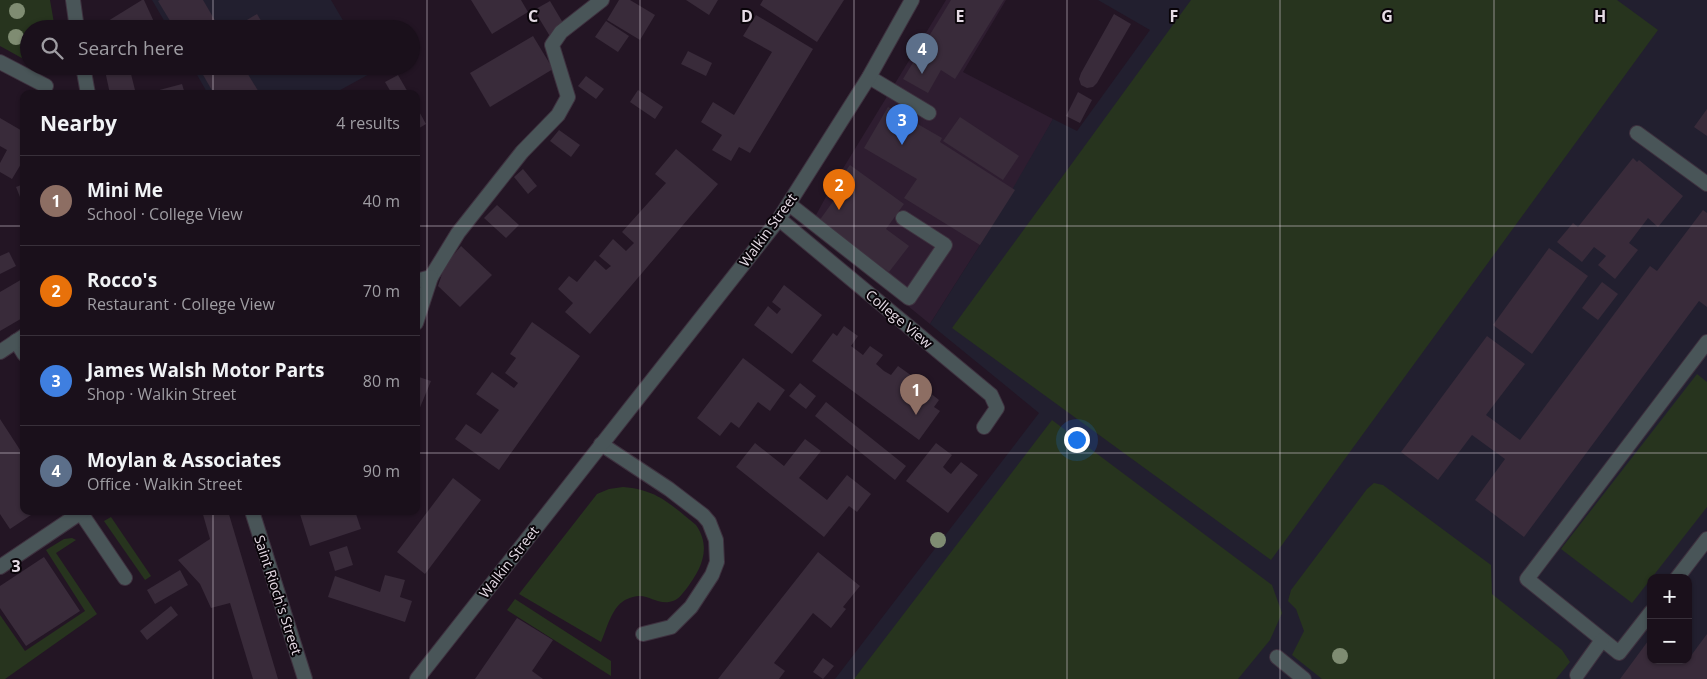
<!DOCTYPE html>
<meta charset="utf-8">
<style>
:root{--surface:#1a101b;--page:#271e28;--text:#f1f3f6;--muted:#9f9da3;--line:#38303a;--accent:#db2777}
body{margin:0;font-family:"Open Sans",sans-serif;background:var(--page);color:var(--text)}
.controls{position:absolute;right:15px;bottom:15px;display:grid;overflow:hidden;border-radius:10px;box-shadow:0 1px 4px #0004}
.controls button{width:45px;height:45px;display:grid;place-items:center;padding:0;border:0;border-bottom:1px solid var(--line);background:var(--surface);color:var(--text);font:25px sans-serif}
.you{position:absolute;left:1076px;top:439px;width:18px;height:18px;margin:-12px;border:4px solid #fff;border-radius:50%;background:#1a73e8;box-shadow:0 0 0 8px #1a73e833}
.badge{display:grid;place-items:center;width:32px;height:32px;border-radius:50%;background:var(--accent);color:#fff;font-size:16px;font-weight:700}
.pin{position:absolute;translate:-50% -41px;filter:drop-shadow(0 1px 2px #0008)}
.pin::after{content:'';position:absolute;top:26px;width:18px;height:15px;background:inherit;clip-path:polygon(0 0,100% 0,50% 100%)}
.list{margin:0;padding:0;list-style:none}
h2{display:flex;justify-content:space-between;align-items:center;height:65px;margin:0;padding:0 20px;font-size:21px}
h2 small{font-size:16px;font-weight:400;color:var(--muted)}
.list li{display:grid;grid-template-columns:32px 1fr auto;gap:15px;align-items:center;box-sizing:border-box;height:90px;padding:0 20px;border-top:1px solid var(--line)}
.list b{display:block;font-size:19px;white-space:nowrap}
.list p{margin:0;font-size:16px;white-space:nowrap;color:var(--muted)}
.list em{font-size:16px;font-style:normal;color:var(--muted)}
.icon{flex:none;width:28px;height:28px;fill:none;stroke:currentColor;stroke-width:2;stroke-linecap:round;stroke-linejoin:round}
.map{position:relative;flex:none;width:1707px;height:679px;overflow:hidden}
.search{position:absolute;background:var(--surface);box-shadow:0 1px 4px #0004;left:20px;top:20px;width:400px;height:55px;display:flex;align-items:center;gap:12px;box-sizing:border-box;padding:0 18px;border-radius:28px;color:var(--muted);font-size:19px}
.panel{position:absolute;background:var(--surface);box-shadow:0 1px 4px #0004;left:20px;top:90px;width:400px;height:425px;border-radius:10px}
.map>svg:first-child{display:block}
.built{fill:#2e1d30}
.education{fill:#221f2f;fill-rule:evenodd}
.green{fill:#27341e}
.building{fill:#392b3a}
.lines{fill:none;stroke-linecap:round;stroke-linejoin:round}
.service-casing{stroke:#3e313f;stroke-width:16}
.minor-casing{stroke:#3e313f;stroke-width:16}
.tertiary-casing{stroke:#3e313f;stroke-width:16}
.service{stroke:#495558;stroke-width:14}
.minor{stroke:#495558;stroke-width:14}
.tertiary{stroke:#495558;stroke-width:14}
.tree{fill:#7f8c72}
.grid{fill:none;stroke:#e5dbe5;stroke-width:1;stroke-opacity:0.55}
.labels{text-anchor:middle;stroke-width:4;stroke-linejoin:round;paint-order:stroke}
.street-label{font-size:14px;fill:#e5dbe5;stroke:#090409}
.grid-label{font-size:16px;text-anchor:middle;font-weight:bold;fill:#e5dbe5;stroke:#090409;stroke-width:4;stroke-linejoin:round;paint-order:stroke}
</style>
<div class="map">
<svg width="1707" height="679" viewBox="0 0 1707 679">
<rect width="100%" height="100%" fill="#231524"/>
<!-- built -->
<polygon class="built" points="946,0 1006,0 963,72 1053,119 1015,190 930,324 810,226 828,193"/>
<!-- education -->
<g class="education">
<polygon points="152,0 331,0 348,29 169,29"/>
<path d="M1098,0h609v679h-872l204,-266 -109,-89 50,-79 73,-126 24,12 73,-101zM1651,578h37v82h-37z"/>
<polygon points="192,66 370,66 373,72 333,94 208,94"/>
</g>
<!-- green -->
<g class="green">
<polygon points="0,0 50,0 55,29 29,29 29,62 0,46"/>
<polygon points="1191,0 1617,0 1658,30 1271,560 952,328"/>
<polygon points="1697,374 1707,382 1707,507 1632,603 1561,549"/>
<polygon points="1052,420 1272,585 1282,613 1270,640 1238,679 854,679"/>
<polygon points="1374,483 1383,485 1491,565 1492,594 1562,650 1570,662 1556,679 1322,679 1292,655 1304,631 1296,609 1288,601 1291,590 1367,489"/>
<path d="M623,487c35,3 47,17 73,38 16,23 5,44 -9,63 -5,6 -9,13 -18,14 -17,2 -23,-13 -44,-2 -14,8 -18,29 -24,42l-82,-48 78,-100 12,-5z"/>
<polygon points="111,517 151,576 145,580 104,521"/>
<polygon points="72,538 76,540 56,553 97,614 5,679 0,679 0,615 25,651 85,611 46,550 64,539"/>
<polygon points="515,599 611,661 611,676 507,610"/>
</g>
<!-- building -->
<g class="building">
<polygon points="142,0 144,0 155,24 141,29 95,29"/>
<polygon points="160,0 203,0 220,29 175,29 158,1"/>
<polygon points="471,0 521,0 528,12 492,34"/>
<polygon points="619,0 630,0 655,15 640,40 607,20"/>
<polygon points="686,0 718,0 709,15"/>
<polygon points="763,0 844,0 817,42 760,5"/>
<polygon points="951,0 1004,0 955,79 941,70 928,93 903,79"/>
<polygon points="550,1 566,28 551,38 534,10"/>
<polygon points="257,14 266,29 232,29"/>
<polygon points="1114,14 1131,24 1097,83 1093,87 1087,88 1081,85 1079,79 1081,73"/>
<polygon points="756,15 813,49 750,153 739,147 731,161 712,150 722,135 701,122 713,102 734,115 772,52 743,36"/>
<polygon points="606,21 629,36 618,52 595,37"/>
<polygon points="533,36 553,69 490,107 470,73"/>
<polygon points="688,51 712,63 706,76 681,64"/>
<polygon points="104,66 129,66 136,94 110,94"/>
<polygon points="198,66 243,66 260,94 214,94"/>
<polygon points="398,75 409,94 392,94 385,82"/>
<polygon points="586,76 604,89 596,99 578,86"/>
<polygon points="182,84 185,94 149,94 148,93"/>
<polygon points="638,90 663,107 655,119 630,102"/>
<polygon points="1078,92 1092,100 1080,123 1066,116"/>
<polygon points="416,106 426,124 416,130"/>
<polygon points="888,107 942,138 940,142 1015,190 980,245 904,198 917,179 864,148"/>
<polygon points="1707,109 1707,136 1694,127"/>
<polygon points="960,117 1019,156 1003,180 943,141"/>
<polygon points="0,118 24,132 24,159 12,179 0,172 0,163 7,150 0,146"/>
<polygon points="559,130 580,145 571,157 550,141"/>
<polygon points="676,149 718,184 590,334 565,312 573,303 558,289 569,276 577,282 595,260 606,270 611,266 599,256 613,239 626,251 634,243 622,232 666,183 655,174"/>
<polygon points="1633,158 1637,162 1639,160 1683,196 1658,227 1648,218 1629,243 1638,250 1615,279 1598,265 1606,256 1594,247 1582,262 1557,242 1573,223 1578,227"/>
<polygon points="850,165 904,204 886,229 909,246 889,272 819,221 837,196 831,191"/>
<polygon points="523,169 537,186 528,194 514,177"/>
<polygon points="24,184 24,207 16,187"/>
<polygon points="497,205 519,225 506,238 484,218"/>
<polygon points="1703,210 1707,213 1707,307 1699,301 1524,537 1475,500 1505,459 1472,435 1438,480 1401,452 1487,336 1525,364 1486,415 1520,440 1650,266 1657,271"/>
<polygon points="461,246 492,275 460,307 438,286 445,265"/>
<polygon points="1549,248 1588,276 1532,354 1493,325"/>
<polygon points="9,252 16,266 0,274 0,256"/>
<polygon points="24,278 24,317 0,331 0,292"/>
<polygon points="1602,282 1618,294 1598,320 1582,308"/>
<polygon points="784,285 822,315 792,354 754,325 768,306 777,314 781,309 772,302"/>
<polygon points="532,322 580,356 499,470 455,439 466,424 481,434 499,410 476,394 492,372 514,388 518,383 505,373 516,358 510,354"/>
<polygon points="844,326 858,336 851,346 863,355 870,346 883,355 876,364 884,371 891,375 898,366 912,376 905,385 920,396 925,389 939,400 934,407 940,411 919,440 812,361 833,333 837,336"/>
<polygon points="743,358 785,390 770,411 758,402 739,428 731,422 720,436 697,418"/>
<polygon points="416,376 431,381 416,417"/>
<polygon points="800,383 816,396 806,409 789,396"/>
<polygon points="826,402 906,466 895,480 815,416"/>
<polygon points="0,419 24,456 24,511 37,511 10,529 0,514"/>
<polygon points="805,439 821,451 799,478 827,500 847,475 871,494 857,512 849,506 824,537 736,467 755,443 784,466"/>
<polygon points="936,443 952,455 943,467 947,471 951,474 961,462 978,475 948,513 906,481"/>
<polygon points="453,478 481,500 425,574 397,552"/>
<polygon points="202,511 228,511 278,679 253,679 230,603 211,608 200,584 178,560 210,539"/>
<polygon points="299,511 336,511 336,513 342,511 355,511 361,529 310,546"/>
<polygon points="347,546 353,565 335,571 329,552"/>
<polygon points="818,552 860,586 843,607 846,609 831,628 813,613 774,663 785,671 779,679 718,679"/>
<polygon points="44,557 80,611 26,646 0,608 0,586"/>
<polygon points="180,570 188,585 155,604 147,590"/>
<polygon points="385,575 405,580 400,597 412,601 405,622 328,597 335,576 380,592"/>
<polygon points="171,606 178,615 147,640 140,631"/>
<polygon points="517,618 553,640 532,671 543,679 475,679"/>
<polygon points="1707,634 1707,679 1620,679 1651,637 1651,660 1687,661"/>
<polygon points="823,658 834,666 823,679 813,672"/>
</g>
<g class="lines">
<!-- service casing -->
<g class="service-casing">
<g id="service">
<polyline points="869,77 929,113"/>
<polyline points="1637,133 1707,184"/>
<polyline points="789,204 909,298 945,245 903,218"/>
<polyline points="416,281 431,277 458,233 522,152 558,115 568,97 552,45 561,32 602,0"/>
<polyline points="416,323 431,277"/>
<polyline points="1677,578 1707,539"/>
<polyline points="1651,612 1619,653 1527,579 1707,342"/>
<polyline points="1277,657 1304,679"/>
<polyline points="1577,675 1602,640"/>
</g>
</g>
<!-- minor casing -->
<g class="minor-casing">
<g id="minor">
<polyline points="0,62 46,86"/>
<polyline points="779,219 991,395 997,408 984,427"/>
<polyline points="16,341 24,354"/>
<polyline points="0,352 24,336"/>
<polyline points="601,444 669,489 703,515 709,522 716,540 717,562 712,575 691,607 671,627 643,634"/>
<polyline points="81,513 125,578"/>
<polyline points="0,567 83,511"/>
</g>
</g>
<!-- tertiary casing -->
<g class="tertiary-casing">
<g id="tertiary">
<polyline points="73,0 77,29"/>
<polyline points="83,66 88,94"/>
<polyline points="252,511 305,679"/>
<polyline points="417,679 779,219 869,77 912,0"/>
</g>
</g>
<!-- service -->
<use href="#service" class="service"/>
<!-- minor -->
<use href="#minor" class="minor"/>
<!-- tertiary -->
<use href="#tertiary" class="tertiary"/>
</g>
<!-- trees -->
<g class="tree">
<circle cx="17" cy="11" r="8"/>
<circle cx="16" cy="37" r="8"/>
<circle cx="938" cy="540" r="8"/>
<circle cx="1340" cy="656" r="8"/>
</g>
<!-- grid -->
<path class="grid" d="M213,0v29M427,0v679M640,0v679M854,0v679M1067,0v679M1280,0v679M1494,0v679M213,66v28M0,226h24M416,226h1291M0,453h24M416,453h1291M213,511v168"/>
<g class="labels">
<!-- street labels -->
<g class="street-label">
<text transform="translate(768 230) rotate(-54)" y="5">Walkin Street</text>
<text transform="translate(899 319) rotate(40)" y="5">College View</text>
<text transform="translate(509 562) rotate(-52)" y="5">Walkin Street</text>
<text transform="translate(278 595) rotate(72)" y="5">Saint Rioch's Street</text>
</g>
</g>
<g class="grid-label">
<text x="533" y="22">C</text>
<text x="747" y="22">D</text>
<text x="960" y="22">E</text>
<text x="1174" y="22">F</text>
<text x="1387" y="22">G</text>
<text x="1600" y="22">H</text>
<text x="16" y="572">3</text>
</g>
</svg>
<div class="controls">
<button>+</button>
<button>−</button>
</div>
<div class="you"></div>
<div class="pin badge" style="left:916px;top:415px;background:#8d6e63">1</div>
<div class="pin badge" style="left:839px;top:210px;background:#e8710a">2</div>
<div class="pin badge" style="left:902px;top:145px;background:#3f7fe0">3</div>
<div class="pin badge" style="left:922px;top:74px;background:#5c6f8a">4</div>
<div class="search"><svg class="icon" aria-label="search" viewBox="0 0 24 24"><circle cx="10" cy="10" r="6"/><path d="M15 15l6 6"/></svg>Search here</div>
<section class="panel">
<h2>Nearby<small>4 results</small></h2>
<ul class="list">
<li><span class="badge" style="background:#8d6e63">1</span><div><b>Mini Me</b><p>School · College View</p></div><em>40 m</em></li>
<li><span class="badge" style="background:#e8710a">2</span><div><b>Rocco's</b><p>Restaurant · College View</p></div><em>70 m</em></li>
<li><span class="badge" style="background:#3f7fe0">3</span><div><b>James Walsh Motor Parts</b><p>Shop · Walkin Street</p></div><em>80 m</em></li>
<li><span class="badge" style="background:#5c6f8a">4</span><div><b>Moylan &amp; Associates</b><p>Office · Walkin Street</p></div><em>90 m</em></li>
</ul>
</section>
</div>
